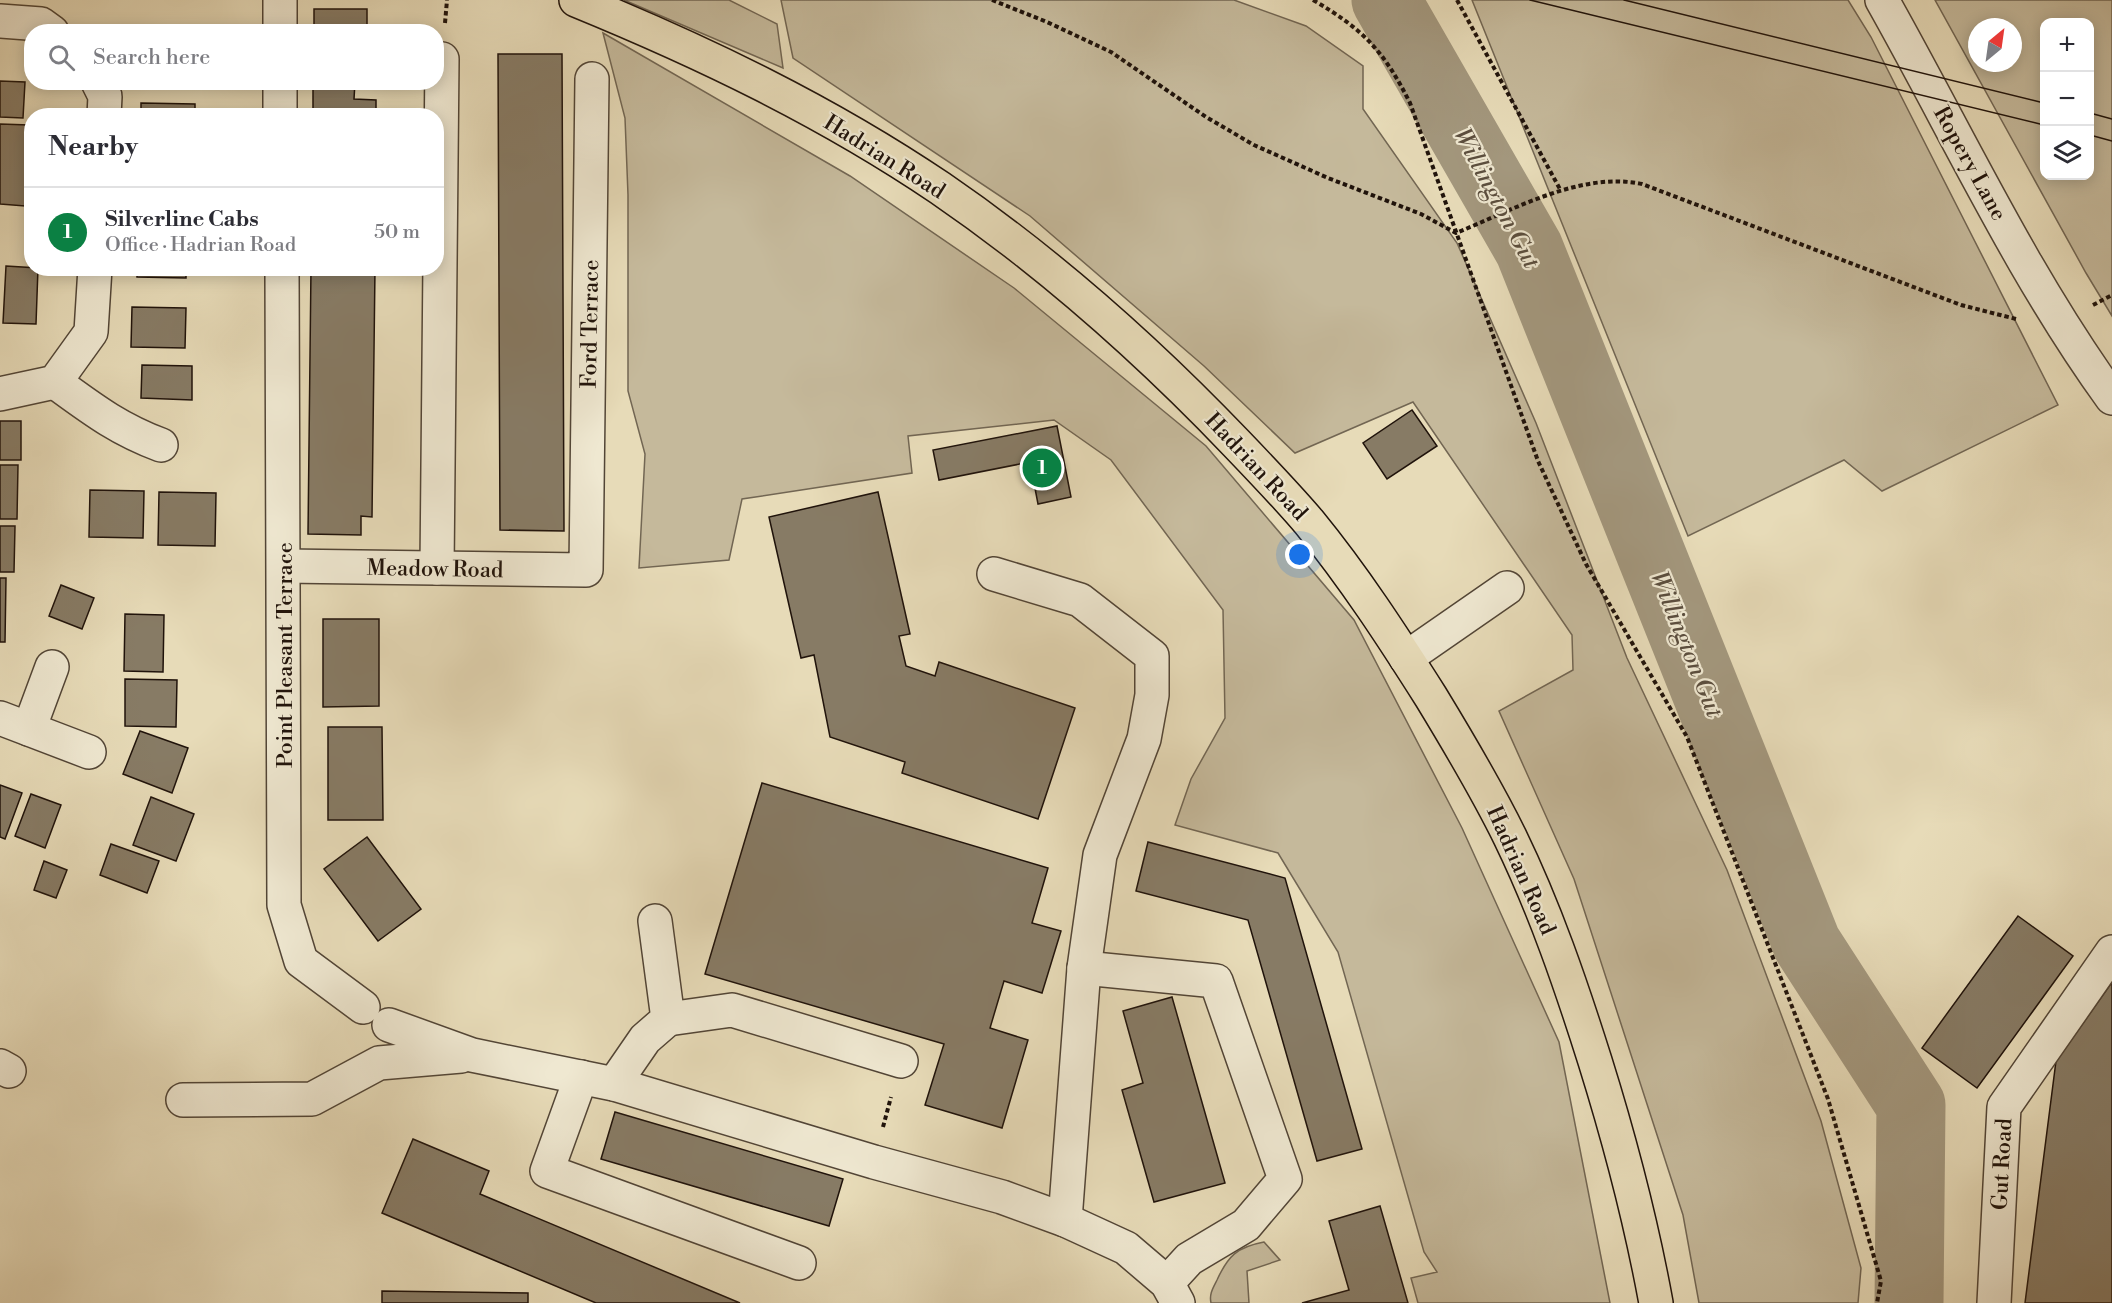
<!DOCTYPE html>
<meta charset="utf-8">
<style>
:root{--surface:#fff;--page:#f2f2f3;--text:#2b2b33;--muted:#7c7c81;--line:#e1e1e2;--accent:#0b8043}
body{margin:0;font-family:"Libre Bodoni",serif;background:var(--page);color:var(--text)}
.controls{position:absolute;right:18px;top:18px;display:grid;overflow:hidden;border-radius:12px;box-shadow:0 3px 15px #0003}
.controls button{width:54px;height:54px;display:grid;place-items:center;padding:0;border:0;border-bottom:2px solid var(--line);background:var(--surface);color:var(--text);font:30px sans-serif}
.compass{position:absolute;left:1968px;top:18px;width:54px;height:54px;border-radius:50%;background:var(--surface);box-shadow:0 3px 15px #0003;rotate:29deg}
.you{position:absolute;left:1300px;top:555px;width:21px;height:21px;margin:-15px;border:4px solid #fff;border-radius:50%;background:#1a73e8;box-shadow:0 0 0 9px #1a73e833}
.badge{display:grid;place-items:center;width:39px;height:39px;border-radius:50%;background:var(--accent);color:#fff;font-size:20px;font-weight:700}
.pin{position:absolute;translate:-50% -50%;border:3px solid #fff;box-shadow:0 2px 6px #0006}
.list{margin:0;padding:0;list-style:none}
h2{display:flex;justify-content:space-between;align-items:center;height:78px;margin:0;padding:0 24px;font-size:26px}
h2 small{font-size:20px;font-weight:400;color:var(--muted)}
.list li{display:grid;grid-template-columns:39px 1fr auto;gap:18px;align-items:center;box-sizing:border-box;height:90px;padding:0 24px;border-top:2px solid var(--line)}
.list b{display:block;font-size:22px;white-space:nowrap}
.list p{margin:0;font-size:20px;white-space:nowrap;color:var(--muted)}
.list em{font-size:20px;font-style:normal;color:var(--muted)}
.icon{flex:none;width:33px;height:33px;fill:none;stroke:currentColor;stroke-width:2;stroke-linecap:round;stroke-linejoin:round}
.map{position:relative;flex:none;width:2112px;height:1303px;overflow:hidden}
.search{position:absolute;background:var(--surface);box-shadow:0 3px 15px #0003;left:24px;top:24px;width:420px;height:66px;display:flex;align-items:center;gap:15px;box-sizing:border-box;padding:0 21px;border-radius:24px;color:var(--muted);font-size:22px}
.panel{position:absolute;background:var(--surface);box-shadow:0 3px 15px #0003;left:24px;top:108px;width:420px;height:168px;border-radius:24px}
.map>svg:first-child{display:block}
.green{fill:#c5b99b;stroke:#726653;stroke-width:1.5;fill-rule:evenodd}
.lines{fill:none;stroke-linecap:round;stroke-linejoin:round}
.river{stroke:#a3977d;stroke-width:69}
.building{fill:#877b65;stroke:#20130b;stroke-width:1.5}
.minor-casing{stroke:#524536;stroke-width:36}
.major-casing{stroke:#20130b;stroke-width:36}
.path{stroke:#20130b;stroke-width:4;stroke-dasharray:4.5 3;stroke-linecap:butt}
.minor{stroke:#efe8d1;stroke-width:33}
.major{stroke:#e7dbb8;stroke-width:33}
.tram{stroke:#20130b;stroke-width:1.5}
.labels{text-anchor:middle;stroke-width:4.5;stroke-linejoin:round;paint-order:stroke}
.street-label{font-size:22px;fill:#20130b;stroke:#efe8d1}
.water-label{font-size:24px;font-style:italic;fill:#5b4e3e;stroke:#efe8d1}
</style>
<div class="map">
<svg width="2112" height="1303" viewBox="0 0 2112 1303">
<rect width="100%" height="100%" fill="#e7dbb8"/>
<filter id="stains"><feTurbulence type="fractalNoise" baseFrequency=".00333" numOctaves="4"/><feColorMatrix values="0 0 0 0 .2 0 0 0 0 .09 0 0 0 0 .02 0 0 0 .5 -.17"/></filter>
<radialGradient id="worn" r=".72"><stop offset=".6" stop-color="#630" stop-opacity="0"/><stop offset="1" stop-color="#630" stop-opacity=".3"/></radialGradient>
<!-- green -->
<g class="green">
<polygon points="624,0 729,0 777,24 783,68"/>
<polygon points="781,0 1234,0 1306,26 1363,66 1363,109 1457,243 1536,423 1627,658 1727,870 1821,1121 1861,1268 1858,1303 1699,1303 1683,1215 1574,879 1499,711 1573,670 1572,635 1413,402 1295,453 1204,366 1030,216 793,58"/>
<polygon points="1472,0 1848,0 1871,37 2058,405 1882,491 1844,460 1688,536"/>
<path d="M1935,0h177v316l-26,-43zM2044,22h46v154h-46zM1977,27h36v36h-36z"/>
<polygon points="603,33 850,176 1014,288 1206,446 1354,620 1462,828 1559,1042 1610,1303 1418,1303 1411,1278 1437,1272 1424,1252 1338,952 1278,853 1175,825 1191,779 1225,718 1223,610 1111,460 1054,420 908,436 912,473 742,499 729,560 639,568 645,454 628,391 628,195 625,118"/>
<path d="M1264,1242l16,18 -33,11 2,32h-38c-2,-9 2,-15 6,-23 11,-24 20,-33 47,-38z"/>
</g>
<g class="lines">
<!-- river -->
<polyline class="river" points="1386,0 1529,249 1807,944 1911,1105 1909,1303"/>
</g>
<!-- building -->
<g class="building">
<rect x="314" y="9" width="53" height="23"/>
<polygon points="498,54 562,54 564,531 500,530"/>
<polygon points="0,81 25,82 23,118 0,117"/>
<polygon points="313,82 355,82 354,99 376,100 376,116 313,116"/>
<polygon points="141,103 195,104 195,116 141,116"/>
<polygon points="0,124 29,125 25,206 0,204"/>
<polygon points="6,266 38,268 36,324 3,323"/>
<polygon points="137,268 186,268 186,278 137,277"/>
<polygon points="311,268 375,268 372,517 361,516 361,535 308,534"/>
<polygon points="132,307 186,308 185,348 131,347"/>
<polygon points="142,365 192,366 192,400 141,398"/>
<polygon points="1412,410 1437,446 1387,479 1363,443"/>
<rect x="0" y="421" width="21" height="39"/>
<polygon points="1057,426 1071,497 1038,504 1030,462 939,480 933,450"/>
<polygon points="0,465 18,465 17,519 0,519"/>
<polygon points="90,490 144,491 143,538 89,537"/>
<polygon points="159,492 216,493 215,546 158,545"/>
<polygon points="878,492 910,634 899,636 906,666 935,676 939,662 1075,708 1038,819 902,773 905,762 830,737 814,655 801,658 769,517"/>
<polygon points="0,526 15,526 14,572 0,572"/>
<polygon points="0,578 6,578 5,642 0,642"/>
<polygon points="61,585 94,598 82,629 49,616"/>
<polygon points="125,614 164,615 163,672 124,671"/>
<polygon points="323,619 379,619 379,706 323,707"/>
<polygon points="125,679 177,680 176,727 125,726"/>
<polygon points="328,727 382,727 383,820 328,820"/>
<polygon points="140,731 188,748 172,793 123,774"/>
<polygon points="762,783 1048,868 1032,923 1061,931 1042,993 1004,981 990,1028 1028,1040 1002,1128 925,1105 944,1044 705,974"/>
<polygon points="0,785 22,793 5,839 0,837"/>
<polygon points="31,794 61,805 45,848 15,836"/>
<polygon points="151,797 194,814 176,861 133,845"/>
<polygon points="367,837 421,909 378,941 324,869"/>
<polygon points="1148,842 1285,878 1362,1149 1317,1161 1248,920 1136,891"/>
<polygon points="111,844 159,861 147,893 100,875"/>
<polygon points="44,861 67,870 56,898 34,890"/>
<polygon points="2018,916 2073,956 1977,1088 1922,1048"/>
<polygon points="2112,982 2112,1303 2025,1303 2056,1061"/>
<polygon points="1172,997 1225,1183 1154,1202 1122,1090 1143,1083 1123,1011"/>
<polygon points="615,1112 843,1179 829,1226 601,1159"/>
<polygon points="413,1139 489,1171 480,1194 740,1303 596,1303 382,1213"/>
<polygon points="1380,1206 1408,1303 1302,1303 1349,1290 1329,1221"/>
<polygon points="382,1291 528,1293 528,1303 382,1303"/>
</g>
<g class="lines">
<!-- minor casing -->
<g class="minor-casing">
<g id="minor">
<polyline points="280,0 280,32"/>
<path d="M1882,0c75,133 140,274 230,398"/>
<polyline points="0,21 41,24 52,32"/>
<polyline points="98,82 105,96 104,116"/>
<polyline points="280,82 280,116"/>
<polyline points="282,268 284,905 301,961 363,1007"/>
<path d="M55,382c37,27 63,47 106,63"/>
<polyline points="0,394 55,382 91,332 95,268"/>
<polyline points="284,566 586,570 592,79"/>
<polyline points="437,568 442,59"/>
<polyline points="994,574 1080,600 1152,656 1152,695 1144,739 1100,855 1084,968 1065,1220"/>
<polyline points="1406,658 1507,588"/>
<polyline points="0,718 89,752"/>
<polyline points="29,729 52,667"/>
<polyline points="1084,968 1216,981 1285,1179 1246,1225 1189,1259 1167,1283"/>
<polyline points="668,1019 732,1010 901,1061"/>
<polyline points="389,1025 472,1055 614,1084 874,1162 1002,1197 1065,1220 1126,1248 1167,1283 1178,1303"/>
<polyline points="0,1066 9,1071"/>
<polyline points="581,1077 547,1171 799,1263"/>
<polyline points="614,1084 645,1039 668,1019 655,921"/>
<polyline points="183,1100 312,1099 379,1063 461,1056"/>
<polyline points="1994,1303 2004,1107 2112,952"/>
</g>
</g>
<!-- major casing -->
<g class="major-casing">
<path id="major" d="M576,0c127,52 250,111 364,188 108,74 206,161 296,255 25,26 50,52 73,79 45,55 84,115 122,175 28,46 55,91 79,140 35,72 61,148 85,224 25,80 46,160 61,242"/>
</g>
<!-- path -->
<g class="path">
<path d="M992,0l55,22 64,30 95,65 48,28 74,33 93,36 35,19c57,-23 125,-62 186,-49l319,121 55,14"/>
<path d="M1313,0c50,29 71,51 97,103l128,358 48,103 101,173 141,362 53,182 -4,22"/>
<polyline points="1457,0 1561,191"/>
<polyline points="445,23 447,0"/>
<polyline points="2093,305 2112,295"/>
<polyline points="883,1127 891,1097"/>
</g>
<!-- minor -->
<use href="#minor" class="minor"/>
<!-- major -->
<use href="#major" class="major"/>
<!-- tram -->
<g class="tram">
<polyline points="1530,0 2044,125"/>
<polyline points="1624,0 2044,103"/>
<polyline points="2090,113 2112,119"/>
<polyline points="2090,135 2112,141"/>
</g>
</g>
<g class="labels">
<!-- street labels -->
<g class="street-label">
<text transform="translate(885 156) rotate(32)" y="8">Hadrian Road</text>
<text transform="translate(1971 163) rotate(61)" y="8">Ropery Lane</text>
<text transform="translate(589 324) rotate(-89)" y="8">Ford Terrace</text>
<text transform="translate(1257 466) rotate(47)" y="8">Hadrian Road</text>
<text transform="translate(435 568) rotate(1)" y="8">Meadow Road</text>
<text transform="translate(284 655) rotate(-90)" y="8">Point Pleasant Terrace</text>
<text transform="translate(1522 870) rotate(66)" y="8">Hadrian Road</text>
<text transform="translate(2001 1164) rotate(-87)" y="8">Gut Road</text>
</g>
<!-- water labels -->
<g class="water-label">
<text transform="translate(1497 198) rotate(62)" y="8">Willington Gut</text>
<text transform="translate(1687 644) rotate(68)" y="8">Willington Gut</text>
</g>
</g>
<rect width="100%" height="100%" filter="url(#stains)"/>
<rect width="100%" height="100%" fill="url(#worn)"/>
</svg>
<div class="controls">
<button>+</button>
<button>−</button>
<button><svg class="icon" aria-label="layers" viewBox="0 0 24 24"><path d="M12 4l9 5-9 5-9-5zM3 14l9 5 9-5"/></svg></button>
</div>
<svg class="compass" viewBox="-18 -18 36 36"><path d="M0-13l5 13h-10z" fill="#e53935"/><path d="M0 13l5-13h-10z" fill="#7c7c81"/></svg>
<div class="you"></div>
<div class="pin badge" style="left:1042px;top:468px">1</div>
<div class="search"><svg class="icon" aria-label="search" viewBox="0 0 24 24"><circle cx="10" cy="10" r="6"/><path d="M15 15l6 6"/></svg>Search here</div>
<section class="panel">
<h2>Nearby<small></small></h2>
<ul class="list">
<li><span class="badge">1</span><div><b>Silverline Cabs</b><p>Office · Hadrian Road</p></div><em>50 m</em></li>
</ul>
</section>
</div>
